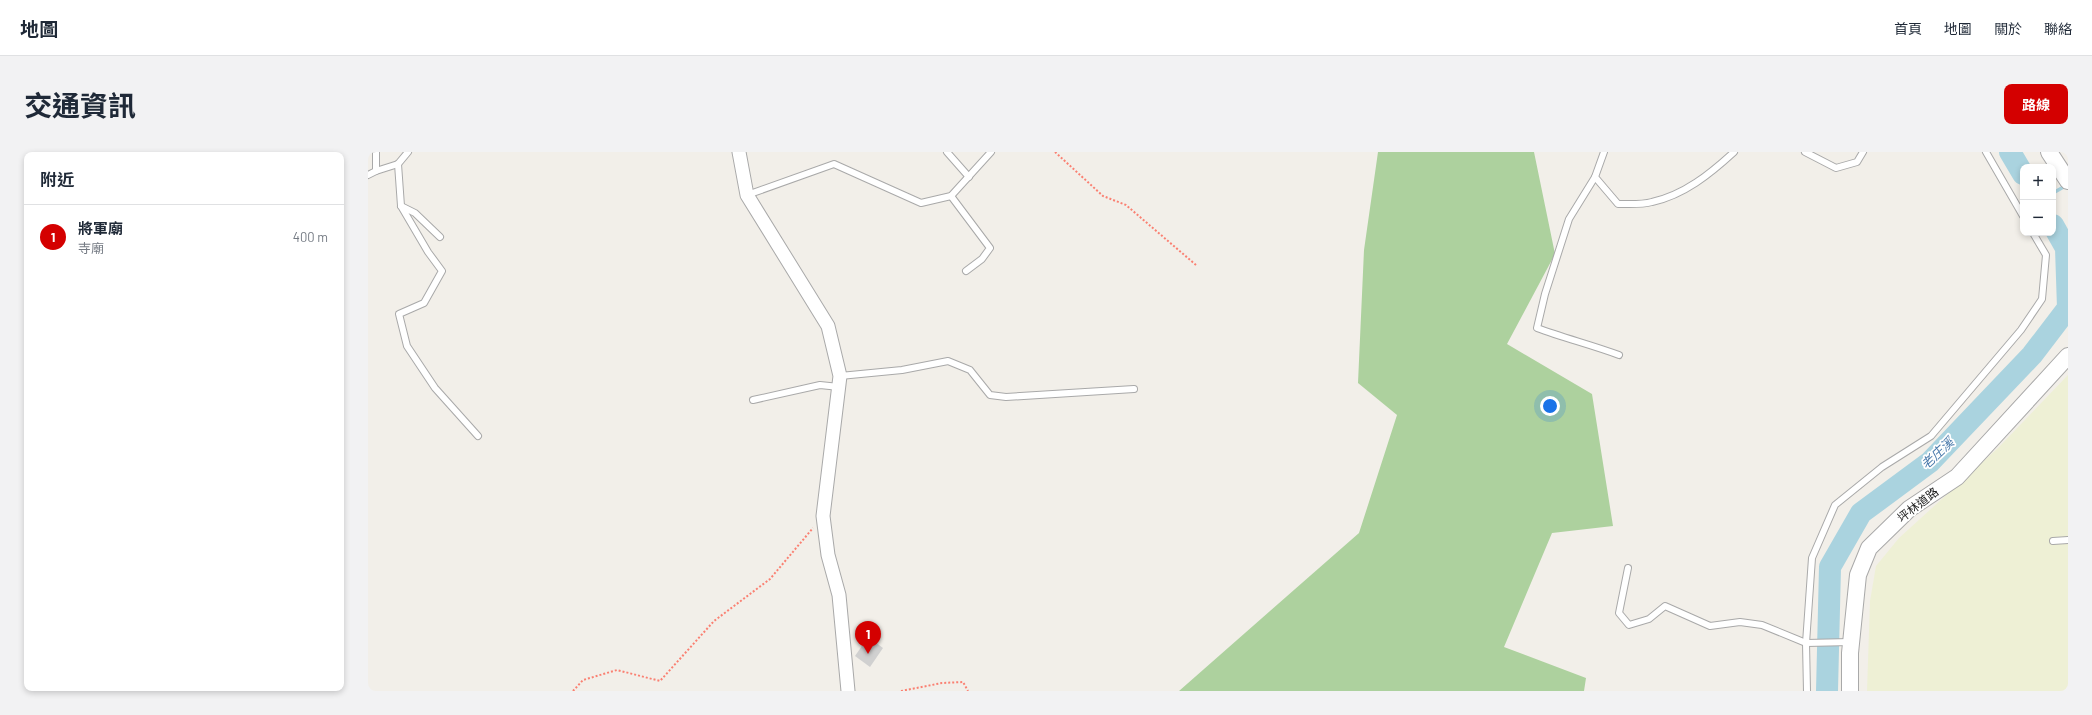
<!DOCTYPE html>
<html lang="zh-TW">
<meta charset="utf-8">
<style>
:root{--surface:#fff;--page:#f2f2f3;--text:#1f2937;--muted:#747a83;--line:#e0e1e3;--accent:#d40000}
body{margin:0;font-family:Barlow,"Noto Sans TC",sans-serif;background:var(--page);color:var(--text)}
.controls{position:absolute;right:12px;top:12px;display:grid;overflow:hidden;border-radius:8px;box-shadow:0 2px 6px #0003}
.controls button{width:36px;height:36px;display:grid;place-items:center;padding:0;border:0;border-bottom:1px solid var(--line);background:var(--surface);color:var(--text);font:20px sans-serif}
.you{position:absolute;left:1182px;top:254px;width:14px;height:14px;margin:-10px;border:3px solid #fff;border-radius:50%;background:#1a73e8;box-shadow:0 0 0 6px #1a73e833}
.badge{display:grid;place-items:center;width:26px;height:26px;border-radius:50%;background:var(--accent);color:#fff;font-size:13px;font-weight:700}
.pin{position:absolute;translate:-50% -33px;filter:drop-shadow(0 1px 2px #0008)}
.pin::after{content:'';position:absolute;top:21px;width:14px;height:12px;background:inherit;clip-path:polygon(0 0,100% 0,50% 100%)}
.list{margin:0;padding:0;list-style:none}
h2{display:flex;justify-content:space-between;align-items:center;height:52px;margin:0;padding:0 16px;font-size:17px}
h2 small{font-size:13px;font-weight:400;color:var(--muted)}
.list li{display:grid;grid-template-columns:26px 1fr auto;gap:12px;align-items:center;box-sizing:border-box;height:64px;padding:0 16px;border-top:1px solid var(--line)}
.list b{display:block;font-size:15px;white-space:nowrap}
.list p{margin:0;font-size:13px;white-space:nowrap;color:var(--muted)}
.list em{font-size:13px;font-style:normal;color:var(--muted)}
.map{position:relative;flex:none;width:1700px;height:539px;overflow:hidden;border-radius:8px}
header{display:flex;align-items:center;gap:24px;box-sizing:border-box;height:56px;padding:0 20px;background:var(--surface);border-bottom:1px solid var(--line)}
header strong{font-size:19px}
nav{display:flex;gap:22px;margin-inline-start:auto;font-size:14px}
.intro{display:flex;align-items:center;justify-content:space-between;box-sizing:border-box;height:96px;padding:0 24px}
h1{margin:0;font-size:28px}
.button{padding:10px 18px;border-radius:8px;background:var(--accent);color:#fff;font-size:14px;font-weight:700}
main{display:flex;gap:24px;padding:0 24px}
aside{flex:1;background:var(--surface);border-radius:8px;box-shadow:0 2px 6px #0003}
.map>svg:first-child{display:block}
.religious{fill:#d0d0d0}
.farmland{fill:#eef0d5}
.forest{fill:#add19e}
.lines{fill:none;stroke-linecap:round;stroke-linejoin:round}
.stream{stroke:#aad3df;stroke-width:3.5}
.river{stroke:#aad3df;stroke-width:22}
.service-casing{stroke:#a9a9a9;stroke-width:8}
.minor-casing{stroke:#a9a9a9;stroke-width:15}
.tertiary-casing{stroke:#a9a9a9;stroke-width:18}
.path{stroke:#fa8072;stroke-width:2;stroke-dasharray:2 2;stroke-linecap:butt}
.service{stroke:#fff;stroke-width:6}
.minor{stroke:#fff;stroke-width:13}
.tertiary{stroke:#fff;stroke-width:16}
.labels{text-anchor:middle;stroke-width:3.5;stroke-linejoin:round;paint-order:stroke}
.street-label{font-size:12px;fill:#222;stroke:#fff}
.water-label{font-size:13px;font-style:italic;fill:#4a7aab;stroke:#fff}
</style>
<header>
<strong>地圖</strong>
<nav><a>首頁</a><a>地圖</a><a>關於</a><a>聯絡</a></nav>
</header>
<div class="intro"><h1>交通資訊</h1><a class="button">路線</a></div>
<main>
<aside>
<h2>附近<small></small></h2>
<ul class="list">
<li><span class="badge">1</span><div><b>將軍廟</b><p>寺廟</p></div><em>400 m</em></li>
</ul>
</aside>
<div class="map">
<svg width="1700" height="539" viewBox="0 0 1700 539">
<rect width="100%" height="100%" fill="#f2efe9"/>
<!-- religious -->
<polygon class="religious" points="500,485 515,496 502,515 487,504"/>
<!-- farmland -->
<polygon class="farmland" points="1700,223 1700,539 1499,539 1502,449 1508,414 1531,386 1630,296"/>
<!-- forest -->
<polygon class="forest" points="1010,0 1166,0 1187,102 1139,192 1224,242 1245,374 1184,381 1136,495 1218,526 1216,539 811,539 991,381 1029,263 990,231 996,98"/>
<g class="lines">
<!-- stream -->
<polyline class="stream" points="1685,41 1699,33"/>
<!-- river -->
<g class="river">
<polyline points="1642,0 1655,22"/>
<polyline points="1459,539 1462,415 1493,361 1562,310 1664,203 1700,156 1698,96 1685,73"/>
</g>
<!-- service casing -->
<g class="service-casing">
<g id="service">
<polyline points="8,0 8,19 30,12 40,0"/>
<polyline points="579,0 601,25"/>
<path d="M1236,0l-9,25 23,27c11,0 23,1 34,-2 32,-7 58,-28 82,-50"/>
<polyline points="1437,0 1468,16 1489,10 1495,0"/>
<polyline points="1618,0 1655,64"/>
<polyline points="30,12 33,54 60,100 74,119 56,151 31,162 39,194 67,236 110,284"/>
<polyline points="0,23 8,19"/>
<path d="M1227,25l-26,42 -24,75 -8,34c27,10 55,17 82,27"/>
<polyline points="379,43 466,12 553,51 583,44 623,0"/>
<polyline points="583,44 622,96 614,107 598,119"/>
<polyline points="33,54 47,61 72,85"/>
<polyline points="472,224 534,218 580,209 602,218 622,243 638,245 766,237"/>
<polyline points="385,248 452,233 471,235"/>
<polyline points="1685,389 1700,388"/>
<polyline points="1260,416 1251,461 1261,473 1281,467 1297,454 1342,474 1372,470 1394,473 1438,491 1483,490"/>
<polyline points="1439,539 1438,491 1444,406 1467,353 1514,315 1563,284 1653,178 1674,147 1678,103 1665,81"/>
</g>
</g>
<!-- minor casing -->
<g class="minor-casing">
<polyline id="minor" points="371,0 379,43 460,174 472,224 455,364 460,403 471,443 480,539"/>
</g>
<!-- tertiary casing -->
<g class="tertiary-casing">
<g id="tertiary">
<polyline points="1681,0 1700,29"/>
<polyline points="1482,539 1482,501 1490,423 1501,396 1541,357 1589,325 1700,204"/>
</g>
</g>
<!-- path -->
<g class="path">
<polyline points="687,0 735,44 758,53 828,113"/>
<polyline points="205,539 215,528 249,518 292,529 346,469 402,427 445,376"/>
<polyline points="533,539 574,531 595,530 600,539"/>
</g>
<!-- service -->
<use href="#service" class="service"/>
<!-- minor -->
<use href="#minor" class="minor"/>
<!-- tertiary -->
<use href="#tertiary" class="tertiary"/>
</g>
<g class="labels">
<!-- street labels -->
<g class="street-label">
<text transform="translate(1550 353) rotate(-38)" y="4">坪林道路</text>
</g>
<!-- water labels -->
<g class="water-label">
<text transform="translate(1569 301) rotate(-43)" y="5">老庄溪</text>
</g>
</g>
</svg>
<div class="controls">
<button>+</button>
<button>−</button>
</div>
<div class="you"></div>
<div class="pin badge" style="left:500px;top:502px">1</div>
</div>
</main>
